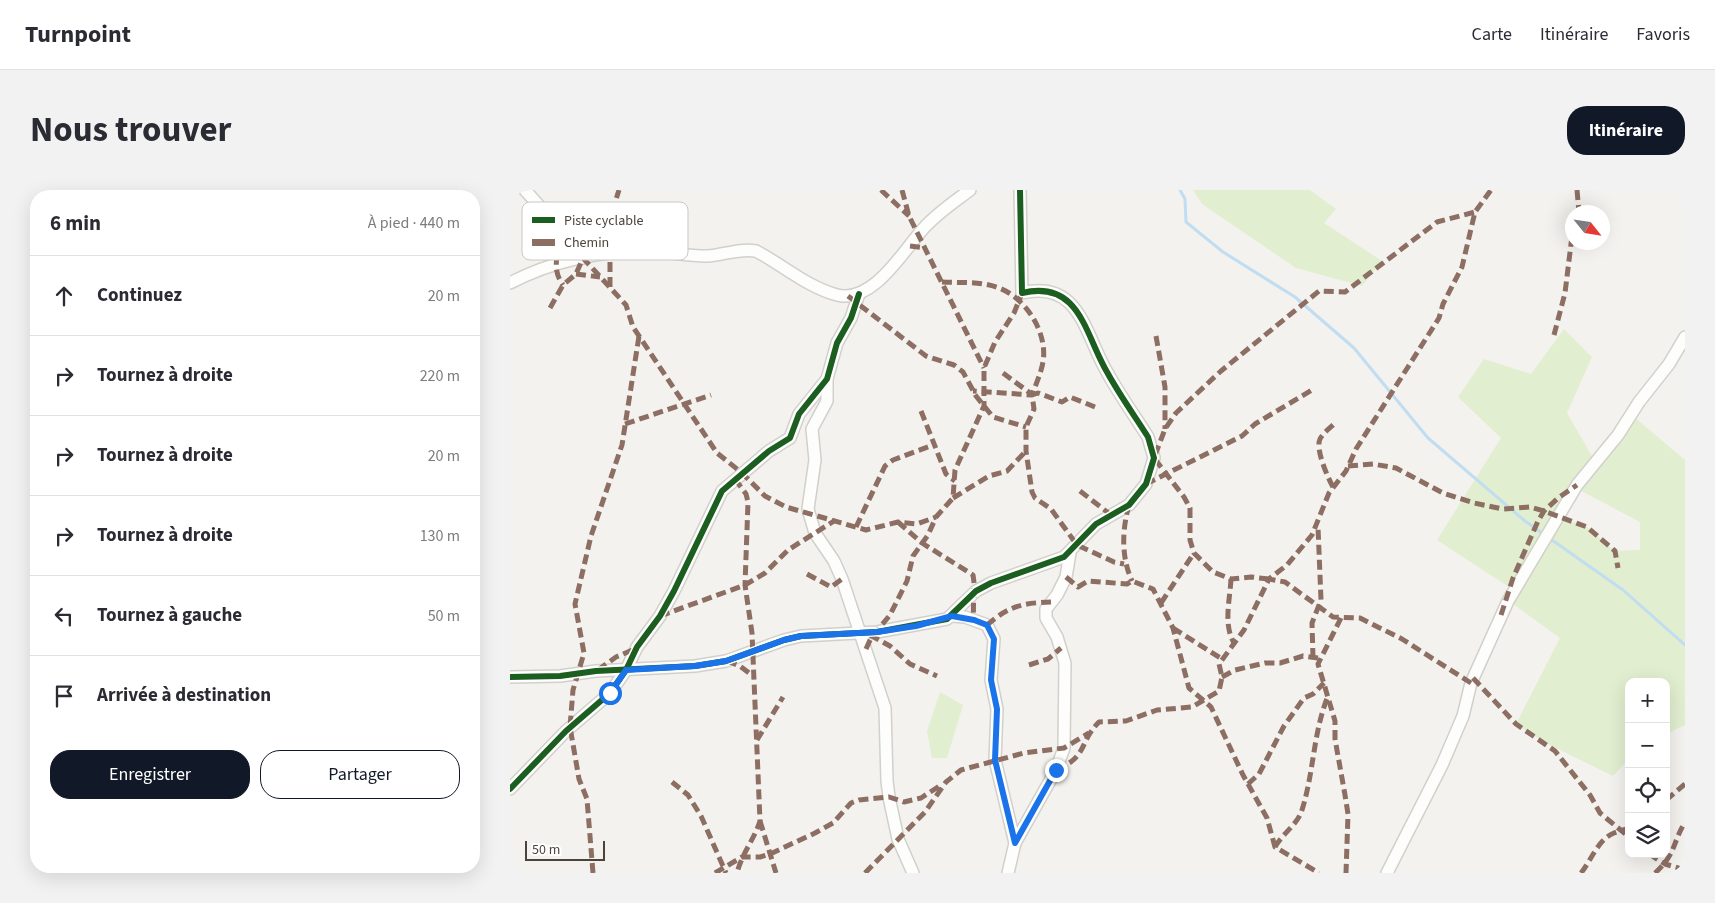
<!DOCTYPE html>
<html lang="fr">
<meta charset="utf-8">
<style>
:root{--surface:#fff;--page:#f2f2f3;--text:#2b2b33;--muted:#7c7c81;--line:#e1e1e2;--accent:#111827}
body{margin:0;font-family:"Source Sans 3",sans-serif;background:var(--page);color:var(--text)}
.controls{position:absolute;right:15px;bottom:15px;display:grid;overflow:hidden;border-radius:10px;box-shadow:0 5px 20px #0002}
.controls button{width:45px;height:45px;display:grid;place-items:center;padding:0;border:0;border-bottom:1px solid var(--line);background:var(--surface);color:var(--text);font:25px sans-serif}
.compass{position:absolute;left:1055px;top:15px;width:45px;height:45px;border-radius:50%;background:var(--surface);box-shadow:0 5px 20px #0002;rotate:120deg}
.scale{position:absolute;left:15px;bottom:12px;width:80px;box-sizing:border-box;padding-left:5px;border:2px solid #4b4439;border-top:0;font-size:14px;line-height:18px;white-space:nowrap;color:#4b4439;-webkit-text-stroke:4px #fff;paint-order:stroke}
.stop{position:absolute;width:15px;height:15px;margin:-11px;border:4px solid #1a73e8;border-radius:50%;background:#fff}
.stop.end{background:#1a73e8;border-color:#fff;box-shadow:0 1px 5px #0008}
.list{margin:0;padding:0;list-style:none}
h2{display:flex;justify-content:space-between;align-items:center;height:65px;margin:0;padding:0 20px;font-size:21px}
h2 small{font-size:16px;font-weight:400;color:var(--muted)}
.list li{display:grid;grid-template-columns:32px 1fr auto;gap:15px;align-items:center;box-sizing:border-box;height:80px;padding:0 20px;border-top:1px solid var(--line)}
.list b{display:block;font-size:19px;white-space:nowrap}
.list em{font-size:16px;font-style:normal;color:var(--muted)}
.actions{display:flex;gap:10px;padding:15px 20px}
.actions a{flex:1;padding:11px 0;border:1px solid var(--accent);border-radius:20px;text-align:center;font-size:18px;color:var(--accent)}
.actions .main{background:var(--accent);color:#fff}
.icon{flex:none;width:28px;height:28px;fill:none;stroke:currentColor;stroke-width:2;stroke-linecap:round;stroke-linejoin:round}
.map{position:relative;flex:none;width:1175px;height:683px;overflow:hidden;border-radius:20px}
header{display:flex;align-items:center;gap:30px;box-sizing:border-box;height:70px;padding:0 25px;background:var(--surface);border-bottom:1px solid var(--line)}
header strong{font-size:24px}
nav{display:flex;gap:28px;margin-inline-start:auto;font-size:18px}
.intro{display:flex;align-items:center;justify-content:space-between;box-sizing:border-box;height:120px;padding:0 30px}
h1{margin:0;font-size:35px}
.button{padding:12px 22px;border-radius:20px;background:var(--accent);color:#fff;font-size:18px;font-weight:700}
main{display:flex;gap:30px;padding:0 30px}
aside{flex:1;background:var(--surface);border-radius:20px;box-shadow:0 5px 20px #0002}
.map>svg:first-child{display:block}
.green{fill:#e1eecf;fill-rule:evenodd}
.lines{fill:none;stroke-linecap:round;stroke-linejoin:round}
.stream{stroke:#c0ddf1;stroke-width:3}
.street-casing{stroke:#d2d0cb;stroke-width:14}
.street{stroke:#fdfdfc;stroke-width:11}
.quiet{stroke:#8d6e63;stroke-width:5;stroke-dasharray:10 5;stroke-linecap:butt}
.cycleway-casing{stroke:#fff;stroke-width:9}
.cycleway{stroke:#1b5e20;stroke-width:6}
.route{stroke:#1a73e8;stroke-width:6}
.key{fill:#fff;stroke:#c9c7c4;stroke-width:1}
.key-label{font-size:14px;fill:#4b4439}
</style>
<header>
<strong>Turnpoint</strong>
<nav><a>Carte</a><a>Itinéraire</a><a>Favoris</a></nav>
</header>
<div class="intro"><h1>Nous trouver</h1><a class="button">Itinéraire</a></div>
<main>
<aside>
<h2>6 min<small>À pied · 440 m</small></h2>
<ul class="list">
<li><svg class="icon" aria-label="ahead" viewBox="0 0 24 24"><path d="M12 20V5M6 11l6-6 6 6"/></svg><div><b>Continuez</b></div><em>20 m</em></li>
<li><svg class="icon" aria-label="right" viewBox="0 0 24 24"><path d="M7 20v-9h11M14 6l5 5-5 5"/></svg><div><b>Tournez à droite</b></div><em>220 m</em></li>
<li><svg class="icon" aria-label="right" viewBox="0 0 24 24"><path d="M7 20v-9h11M14 6l5 5-5 5"/></svg><div><b>Tournez à droite</b></div><em>20 m</em></li>
<li><svg class="icon" aria-label="right" viewBox="0 0 24 24"><path d="M7 20v-9h11M14 6l5 5-5 5"/></svg><div><b>Tournez à droite</b></div><em>130 m</em></li>
<li><svg class="icon" aria-label="left" viewBox="0 0 24 24"><path d="M17 20v-9H6M10 6l-5 5 5 5"/></svg><div><b>Tournez à gauche</b></div><em>50 m</em></li>
<li><svg class="icon" aria-label="arrive" viewBox="0 0 24 24"><path d="M6 21V4h12l-3 4 3 4H6"/></svg><div><b>Arrivée à destination</b></div></li>
</ul>
<div class="actions"><a class="main">Enregistrer</a><a>Partager</a></div>
</aside>
<div class="map">
<svg width="1175" height="683" viewBox="0 0 1175 683">
<rect width="100%" height="100%" fill="#f4f2ee"/>
<!-- green -->
<g class="green">
<polygon points="683,0 800,0 826,19 814,33 872,71 852,96 786,78 692,14"/>
<path d="M1054,139l28,28 -25,56 29,50 37,-47 52,44v265l-19,9v-52h-37v77l-16,17 -69,-34 -28,-18 44,-86 -51,-37 6,-10 -78,-51 64,-102 -43,-41 26,-38 47,15zM1066,298l64,34v28l-25,1 -28,-24 -28,-10z"/>
<polygon points="430,502 453,515 437,568 422,568 417,541"/>
</g>
<g class="lines">
<!-- stream -->
<polyline class="stream" points="670,0 675,9 676,32 713,62 785,107 844,158 918,248 1015,331 1113,400 1175,455"/>
<!-- street casing -->
<g class="street-casing">
<g id="street">
<polyline points="15,0 31,18 50,50 73,68"/>
<path d="M0,93c42,-22 92,-33 140,-32 19,1 38,5 57,5 17,-1 32,-8 49,-5 27,14 51,36 81,44 36,9 66,-44 86,-66 13,-15 31,-27 47,-39"/>
<polyline points="317,189 317,211 302,239 305,270 298,319 305,343 324,371 332,389 375,518 377,591 379,607 388,649 403,683"/>
<polyline points="442,426 455,427 477,435 484,449 481,490 487,519 485,570 505,653"/>
<path d="M0,487l50,-1 36,-5 99,-5 31,-5 58,-21 17,-4 76,-4 70,-13 29,-28 15,-8 73,-26 32,-33 33,-19 17,-21 8,-26 -6,-21c-14,-22 -29,-43 -41,-65 -22,-37 -27,-93 -85,-79l-2,-103"/>
<polyline points="0,599 56,541 100,503 116,480 127,457 150,426 164,401 212,301 259,261 280,248 289,224 317,189 327,153 341,128 349,104"/>
<polyline points="498,683 505,653 546,580 554,558 555,473 547,447 536,428 536,419 547,405 556,387 560,363"/>
<polyline points="877,683 932,575 953,526 961,493 998,411 1067,295 1108,245 1129,212 1159,174 1175,147"/>
</g>
</g>
<!-- street -->
<use href="#street" class="street"/>
<!-- quiet -->
<g class="quiet">
<polyline points="371,0 399,26"/>
<polyline points="392,0 399,26 474,178"/>
<polyline points="1067,0 1069,22"/>
<path d="M50,50c-3,17 -8,30 3,45"/>
<polyline points="400,56 416,58"/>
<polyline points="66,84 90,87"/>
<path d="M432,92c19,1 39,-1 57,6 27,10 49,45 44,74 -2,11 -7,22 -11,33l-59,-4"/>
<polyline points="100,97 100,28 109,0"/>
<polyline points="338,106 416,166 444,175 453,182 466,206 483,227 516,237"/>
<polyline points="40,118 53,95 66,84 73,68 116,115 123,137 207,263 232,283 255,306 276,317 356,340 388,332 407,334 426,327"/>
<polyline points="1044,145 1055,103 1062,46"/>
<polyline points="646,146 655,197 655,239"/>
<polyline points="493,183 520,203"/>
<polyline points="585,217 560,207 552,212 528,203 522,205 524,219 516,237 516,261 522,302 525,308 541,319 567,355 604,372 614,374"/>
<polyline points="411,221 436,284 445,291"/>
<polyline points="115,234 201,205"/>
<polyline points="838,276 863,274 886,278 933,303 964,313 993,319 1020,317 1034,321 1077,337 1105,361 1108,378"/>
<path d="M225,289l11,15 2,8 -3,83 7,48 8,188c-6,19 -18,32 -23,52"/>
<polyline points="636,294 732,246 745,234 802,200"/>
<path d="M823,297c-5,-9 -18,-38 -13,-48 3,-6 10,-11 14,-15"/>
<polyline points="570,301 601,325"/>
<polyline points="443,308 479,286 497,281 516,261"/>
<path d="M619,315c-7,25 -8,52 3,76"/>
<path d="M388,332l24,21 51,32c3,16 -1,28 1,45"/>
<polyline points="346,337 375,276 383,270 423,255"/>
<polyline points="297,384 321,397 332,389"/>
<polyline points="556,387 568,397 578,391 617,394 622,391 643,399 663,438 679,498 701,517 733,585 757,628 765,657 809,683"/>
<path d="M721,389c-1,21 -8,45 3,64"/>
<polyline points="759,389 741,387 721,389 703,382 684,363 680,350 680,318 674,307 644,268 655,239 666,223 711,181 809,101 835,102 927,32 965,22"/>
<polyline points="651,413 684,363"/>
<polyline points="991,425 1003,388 1028,331 1034,321 1048,308 1067,295"/>
<polyline points="150,426 235,395 255,383 278,360 324,331"/>
<polyline points="831,428 808,474 825,531 825,549 835,605 838,624 836,683"/>
<path d="M477,435c22,-19 35,-22 64,-23"/>
<polyline points="663,438 712,469"/>
<polyline points="360,445 380,456 400,474 427,486"/>
<polyline points="356,459 361,448 380,425 397,391 403,366 418,345 426,327 443,308 445,280 474,216 474,178 485,152 504,123 512,103"/>
<polyline points="803,468 802,433 811,410 808,337"/>
<polyline points="217,471 230,476 243,486"/>
<polyline points="519,475 538,469 551,458"/>
<polyline points="88,480 106,467 127,458"/>
<polyline points="712,487 725,480 755,473 770,473 793,466 808,468"/>
<polyline points="963,488 1006,534 1045,561 1080,605 1090,623 1119,647"/>
<polyline points="961,493 892,449 850,428 823,427 775,392 759,389 777,375 802,345 819,303 836,281 846,259 929,128 933,114 952,77 965,22 981,0"/>
<polyline points="247,550 273,507"/>
<path d="M546,580c33,-14 22,-27 43,-48l27,-1 31,-11 35,-3 27,-16 3,-14 -3,-13 25,-34 25,-51"/>
<polyline points="162,592 178,605 191,626 216,683"/>
<polyline points="738,594 749,584 774,536 794,508 803,504 814,493"/>
<polyline points="1156,610 1175,594"/>
<polyline points="250,631 266,683"/>
<path d="M765,657c7,-13 23,-23 27,-37 12,-38 11,-77 26,-114"/>
<polyline points="1139,664 1155,674 1175,680"/>
<polyline points="83,683 77,609 69,589 60,537 63,500 74,463 65,414 81,346 112,255 129,146"/>
<polyline points="205,683 232,667 250,667 260,664 305,643 323,633 341,613 349,610 379,607 394,612 411,608 431,595"/>
<polyline points="355,683 415,622 436,592 451,580 514,563 554,558 579,543"/>
<path d="M1071,683c10,-12 17,-34 33,-40 5,-2 10,-3 15,-5"/>
<path d="M1145,683c21,-19 17,-29 30,-51"/>
</g>
<!-- cycleway casing -->
<g class="cycleway-casing">
<g id="cycleway">
<path d="M0,487l50,-1 36,-5 99,-5 31,-5 58,-21 17,-4 76,-4 70,-13 29,-28 15,-8 73,-26 32,-33 33,-19 17,-21 8,-26 -6,-21c-14,-22 -29,-43 -41,-65 -22,-37 -27,-93 -85,-79l-2,-103"/>
<polyline points="0,599 56,541 100,503 116,480 127,457 150,426 164,401 212,301 259,261 280,248 289,224 317,189 327,153 341,128 349,104"/>
</g>
</g>
<!-- cycleway -->
<use href="#cycleway" class="cycleway"/>
</g>
<g class="lines">
<!-- route -->
<polyline class="route" points="100,503 116,480 185,476 216,471 274,450 291,446 367,442 406,436 442,426 464,430 477,435 484,449 481,490 487,519 485,570 505,653 546,580"/>
</g>
<!-- legend -->
<rect x="12" y="12" width="166" height="58" rx="8" class="key"/>
<rect x="22" y="27" width="23" height="6" fill="#1b5e20"/>
<rect x="22" y="49" width="23" height="7" fill="#8d6e63"/>
<g class="key-label">
<text x="54" y="35">Piste cyclable</text>
<text x="54" y="57">Chemin</text>
</g>
</svg>
<div class="controls">
<button>+</button>
<button>−</button>
<button><svg class="icon" aria-label="locate" viewBox="0 0 24 24"><circle cx="12" cy="12" r="6"/><path d="M12 2v4M12 18v4M2 12h4M18 12h4"/></svg></button>
<button><svg class="icon" aria-label="layers" viewBox="0 0 24 24"><path d="M12 4l9 5-9 5-9-5zM3 14l9 5 9-5"/></svg></button>
</div>
<svg class="compass" viewBox="-18 -18 36 36"><path d="M0-13l5 13h-10z" fill="#e53935"/><path d="M0 13l5-13h-10z" fill="#7c7c81"/></svg>
<div class="scale">50 m</div>
<div class="stop" style="left:100px;top:503px"></div>
<div class="stop end" style="left:546px;top:580px"></div>
</div>
</main>
